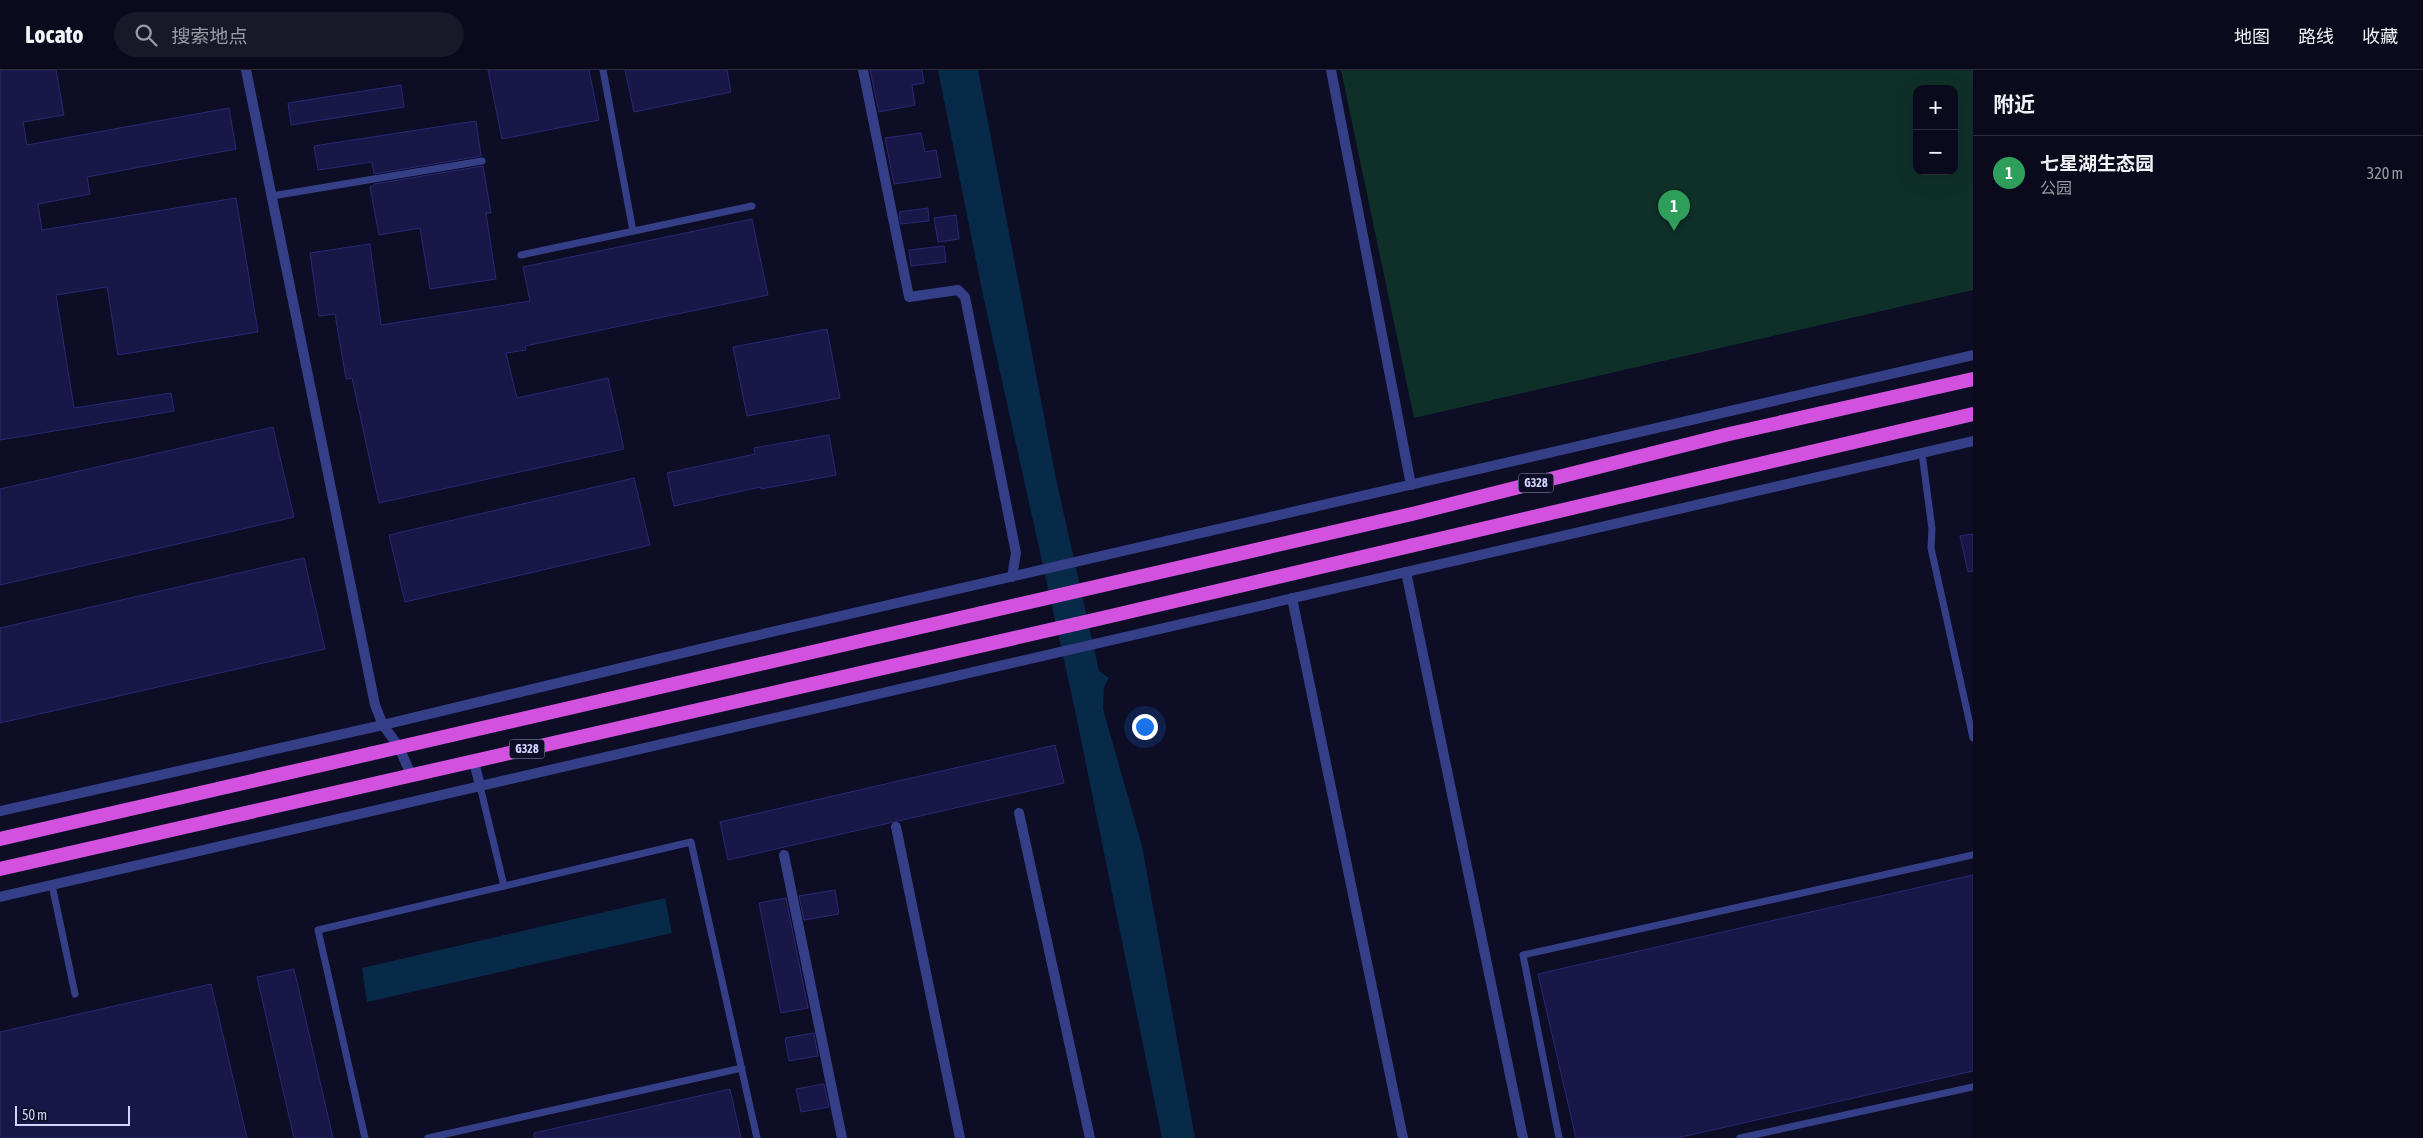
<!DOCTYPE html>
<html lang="zh">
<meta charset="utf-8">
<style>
:root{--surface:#0a0a1c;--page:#181829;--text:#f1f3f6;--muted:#999aa3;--line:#2a2b3b;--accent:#b45309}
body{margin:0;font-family:"Asap Condensed","Noto Sans SC",sans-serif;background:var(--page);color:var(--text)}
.controls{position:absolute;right:15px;top:15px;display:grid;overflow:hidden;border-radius:10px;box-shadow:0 5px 20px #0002}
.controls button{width:45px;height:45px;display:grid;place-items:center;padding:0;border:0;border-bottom:1px solid var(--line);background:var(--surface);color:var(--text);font:25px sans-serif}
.scale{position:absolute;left:15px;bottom:12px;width:115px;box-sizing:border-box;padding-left:5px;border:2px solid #d1d3ff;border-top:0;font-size:14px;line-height:18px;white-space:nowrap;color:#d1d3ff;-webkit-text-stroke:4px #0d0d25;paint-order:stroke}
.you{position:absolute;left:1144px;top:656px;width:18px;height:18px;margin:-12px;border:4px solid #fff;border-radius:50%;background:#1a73e8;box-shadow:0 0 0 8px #1a73e833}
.badge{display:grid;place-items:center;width:32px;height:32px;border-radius:50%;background:var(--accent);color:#fff;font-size:16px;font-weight:700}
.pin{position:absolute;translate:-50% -41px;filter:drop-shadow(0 1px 2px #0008)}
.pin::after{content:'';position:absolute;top:26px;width:18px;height:15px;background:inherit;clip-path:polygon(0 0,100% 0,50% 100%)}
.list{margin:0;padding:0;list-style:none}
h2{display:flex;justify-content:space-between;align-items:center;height:65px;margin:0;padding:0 20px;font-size:21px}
h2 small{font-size:16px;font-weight:400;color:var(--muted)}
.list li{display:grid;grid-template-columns:32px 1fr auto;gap:15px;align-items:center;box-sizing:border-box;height:75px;padding:0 20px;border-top:1px solid var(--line)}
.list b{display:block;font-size:19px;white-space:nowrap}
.list p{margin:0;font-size:16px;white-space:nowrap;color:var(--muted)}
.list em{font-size:16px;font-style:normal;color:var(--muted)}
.icon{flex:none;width:28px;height:28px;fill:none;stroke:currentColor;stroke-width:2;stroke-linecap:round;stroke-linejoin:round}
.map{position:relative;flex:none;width:1973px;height:1068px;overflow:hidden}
header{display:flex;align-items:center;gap:30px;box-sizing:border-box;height:70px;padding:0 25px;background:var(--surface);border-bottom:1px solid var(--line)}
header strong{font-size:24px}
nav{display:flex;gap:28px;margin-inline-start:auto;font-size:18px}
.search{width:350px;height:45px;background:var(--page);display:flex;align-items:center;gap:12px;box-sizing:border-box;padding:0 18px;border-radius:28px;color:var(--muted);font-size:19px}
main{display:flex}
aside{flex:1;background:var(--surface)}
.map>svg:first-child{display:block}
.green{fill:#0f3029;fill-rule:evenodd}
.water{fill:#082a49}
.building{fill:#191748;stroke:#2a2876}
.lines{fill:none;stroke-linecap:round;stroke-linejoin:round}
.service{stroke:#343f88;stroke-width:7}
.minor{stroke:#343f88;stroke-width:10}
.tertiary{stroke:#343f88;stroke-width:10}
.trunk{stroke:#d252df;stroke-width:14}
.labels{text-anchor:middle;stroke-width:4;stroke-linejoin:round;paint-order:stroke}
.shield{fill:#0d0d25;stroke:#9698be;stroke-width:1}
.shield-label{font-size:12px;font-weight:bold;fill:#d1d3ff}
</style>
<header>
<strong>Locato</strong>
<div class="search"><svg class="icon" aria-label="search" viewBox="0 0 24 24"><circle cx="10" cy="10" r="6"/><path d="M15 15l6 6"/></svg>搜索地点</div>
<nav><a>地图</a><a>路线</a><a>收藏</a></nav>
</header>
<main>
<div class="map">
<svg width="1973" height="1068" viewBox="0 0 1973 1068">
<rect width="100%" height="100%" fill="#0d0d25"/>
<!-- green -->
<path class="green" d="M1341,0h632v220l-559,128zM1917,19h37v82h-37z"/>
<!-- water -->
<g class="water">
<polygon points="938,0 978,0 1056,409 1099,601 1109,608 1104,617 1103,639 1142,776 1195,1068 1162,1068 1075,640 983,225"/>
<polygon points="665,828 672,863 367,932 362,898"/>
</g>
<!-- building -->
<g class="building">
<polygon points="0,0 56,0 64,45 23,52 27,75 229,38 236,79 87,107 90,124 38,134 42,160 236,128 258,262 118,285 107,217 56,225 74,338 171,323 174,341 0,370"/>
<polygon points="488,0 589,0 599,50 502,69"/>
<polygon points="625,0 727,0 731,22 634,42"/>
<polygon points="870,0 922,0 924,13 912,15 915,35 879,42"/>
<polygon points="401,15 404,37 291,55 288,33"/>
<polygon points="476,51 481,86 374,104 372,92 318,100 314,76"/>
<polygon points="921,63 925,82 936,80 941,107 894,114 885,68"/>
<polygon points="483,96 491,143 486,143 496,209 430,219 420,158 379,165 370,117 375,114"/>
<polygon points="928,138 929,151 901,154 899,142"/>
<polygon points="956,145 959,169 938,172 934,148"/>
<polygon points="752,149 768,225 525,276 526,280 506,283 517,328 608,308 624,379 379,433 352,308 346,309 335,244 319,246 310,183 370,174 381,255 530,231 523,197"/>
<polygon points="944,176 946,192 911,196 909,180"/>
<polygon points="827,259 840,328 747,346 733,277"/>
<polygon points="273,357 294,447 0,515 0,419"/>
<polygon points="829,365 836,405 761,419 760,417 674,436 667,403 755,384 754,378"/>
<polygon points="634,408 650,475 405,532 389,465"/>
<polygon points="1973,464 1973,501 1968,502 1960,466"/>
<polygon points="304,488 325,579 0,653 0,558"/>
<polygon points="1055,675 1064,713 728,790 720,752"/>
<polygon points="1973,805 1973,1001 1677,1068 1576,1068 1538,904"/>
<polygon points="835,820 839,844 804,850 799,826"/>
<polygon points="786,828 808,938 781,943 759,833"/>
<polygon points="294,899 333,1068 294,1068 257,907"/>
<polygon points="211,914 247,1068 0,1068 0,962"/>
<polygon points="814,963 818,986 789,991 785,968"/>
<polygon points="824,1014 829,1037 801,1042 796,1019"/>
<polygon points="730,1019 741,1068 534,1068 534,1063"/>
</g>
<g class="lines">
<!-- service -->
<g class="service">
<polyline points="603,0 633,161"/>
<polyline points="272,126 482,91"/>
<polyline points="521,185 752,136"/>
<polyline points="1922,383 1932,459 1931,478 1973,668"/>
<polyline points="480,716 504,816"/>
<polyline points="52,815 75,924"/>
<polyline points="365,1068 318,860 691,772 757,1068"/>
<polyline points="428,1068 742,998"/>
<polyline points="1559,1068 1523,885 1973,785"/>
<polyline points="1740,1068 1973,1017"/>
</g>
<!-- minor -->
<g class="minor">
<polyline points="246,0 375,635 383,655 399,677 411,705"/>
<polyline points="863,0 909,227 958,220 965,227 1016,483 1012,507"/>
<polyline points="1406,502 1523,1068"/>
<polyline points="1292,528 1403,1068"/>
<polyline points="474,691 480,716"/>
<polyline points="0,741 383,655 737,570 1973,285"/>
<polyline points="1019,743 1090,1068"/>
<polyline points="896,757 960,1068"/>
<polyline points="784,785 842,1068"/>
<polyline points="0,827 1973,371"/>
</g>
<!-- tertiary -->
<polyline class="tertiary" points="1331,0 1411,415"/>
<!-- trunk -->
<g class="trunk">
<polyline points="0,769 1412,444 1725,365 1973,309"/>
<polyline points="0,799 1098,549 1973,344"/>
</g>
</g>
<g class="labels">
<!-- shield labels -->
<g class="shield">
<rect x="1518.5" y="403.5" width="35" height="19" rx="4"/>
<rect x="509.5" y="669.5" width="35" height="19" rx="4"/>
</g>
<g class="shield-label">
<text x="1536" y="417">G328</text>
<text x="527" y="683">G328</text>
</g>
</g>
</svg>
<div class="controls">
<button>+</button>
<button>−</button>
</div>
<div class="scale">50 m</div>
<div class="you"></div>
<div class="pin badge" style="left:1674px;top:161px;background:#2e9e5b">1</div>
</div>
<aside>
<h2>附近<small></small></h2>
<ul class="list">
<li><span class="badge" style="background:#2e9e5b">1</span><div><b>七星湖生态园</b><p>公园</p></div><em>320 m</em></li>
</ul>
</aside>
</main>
